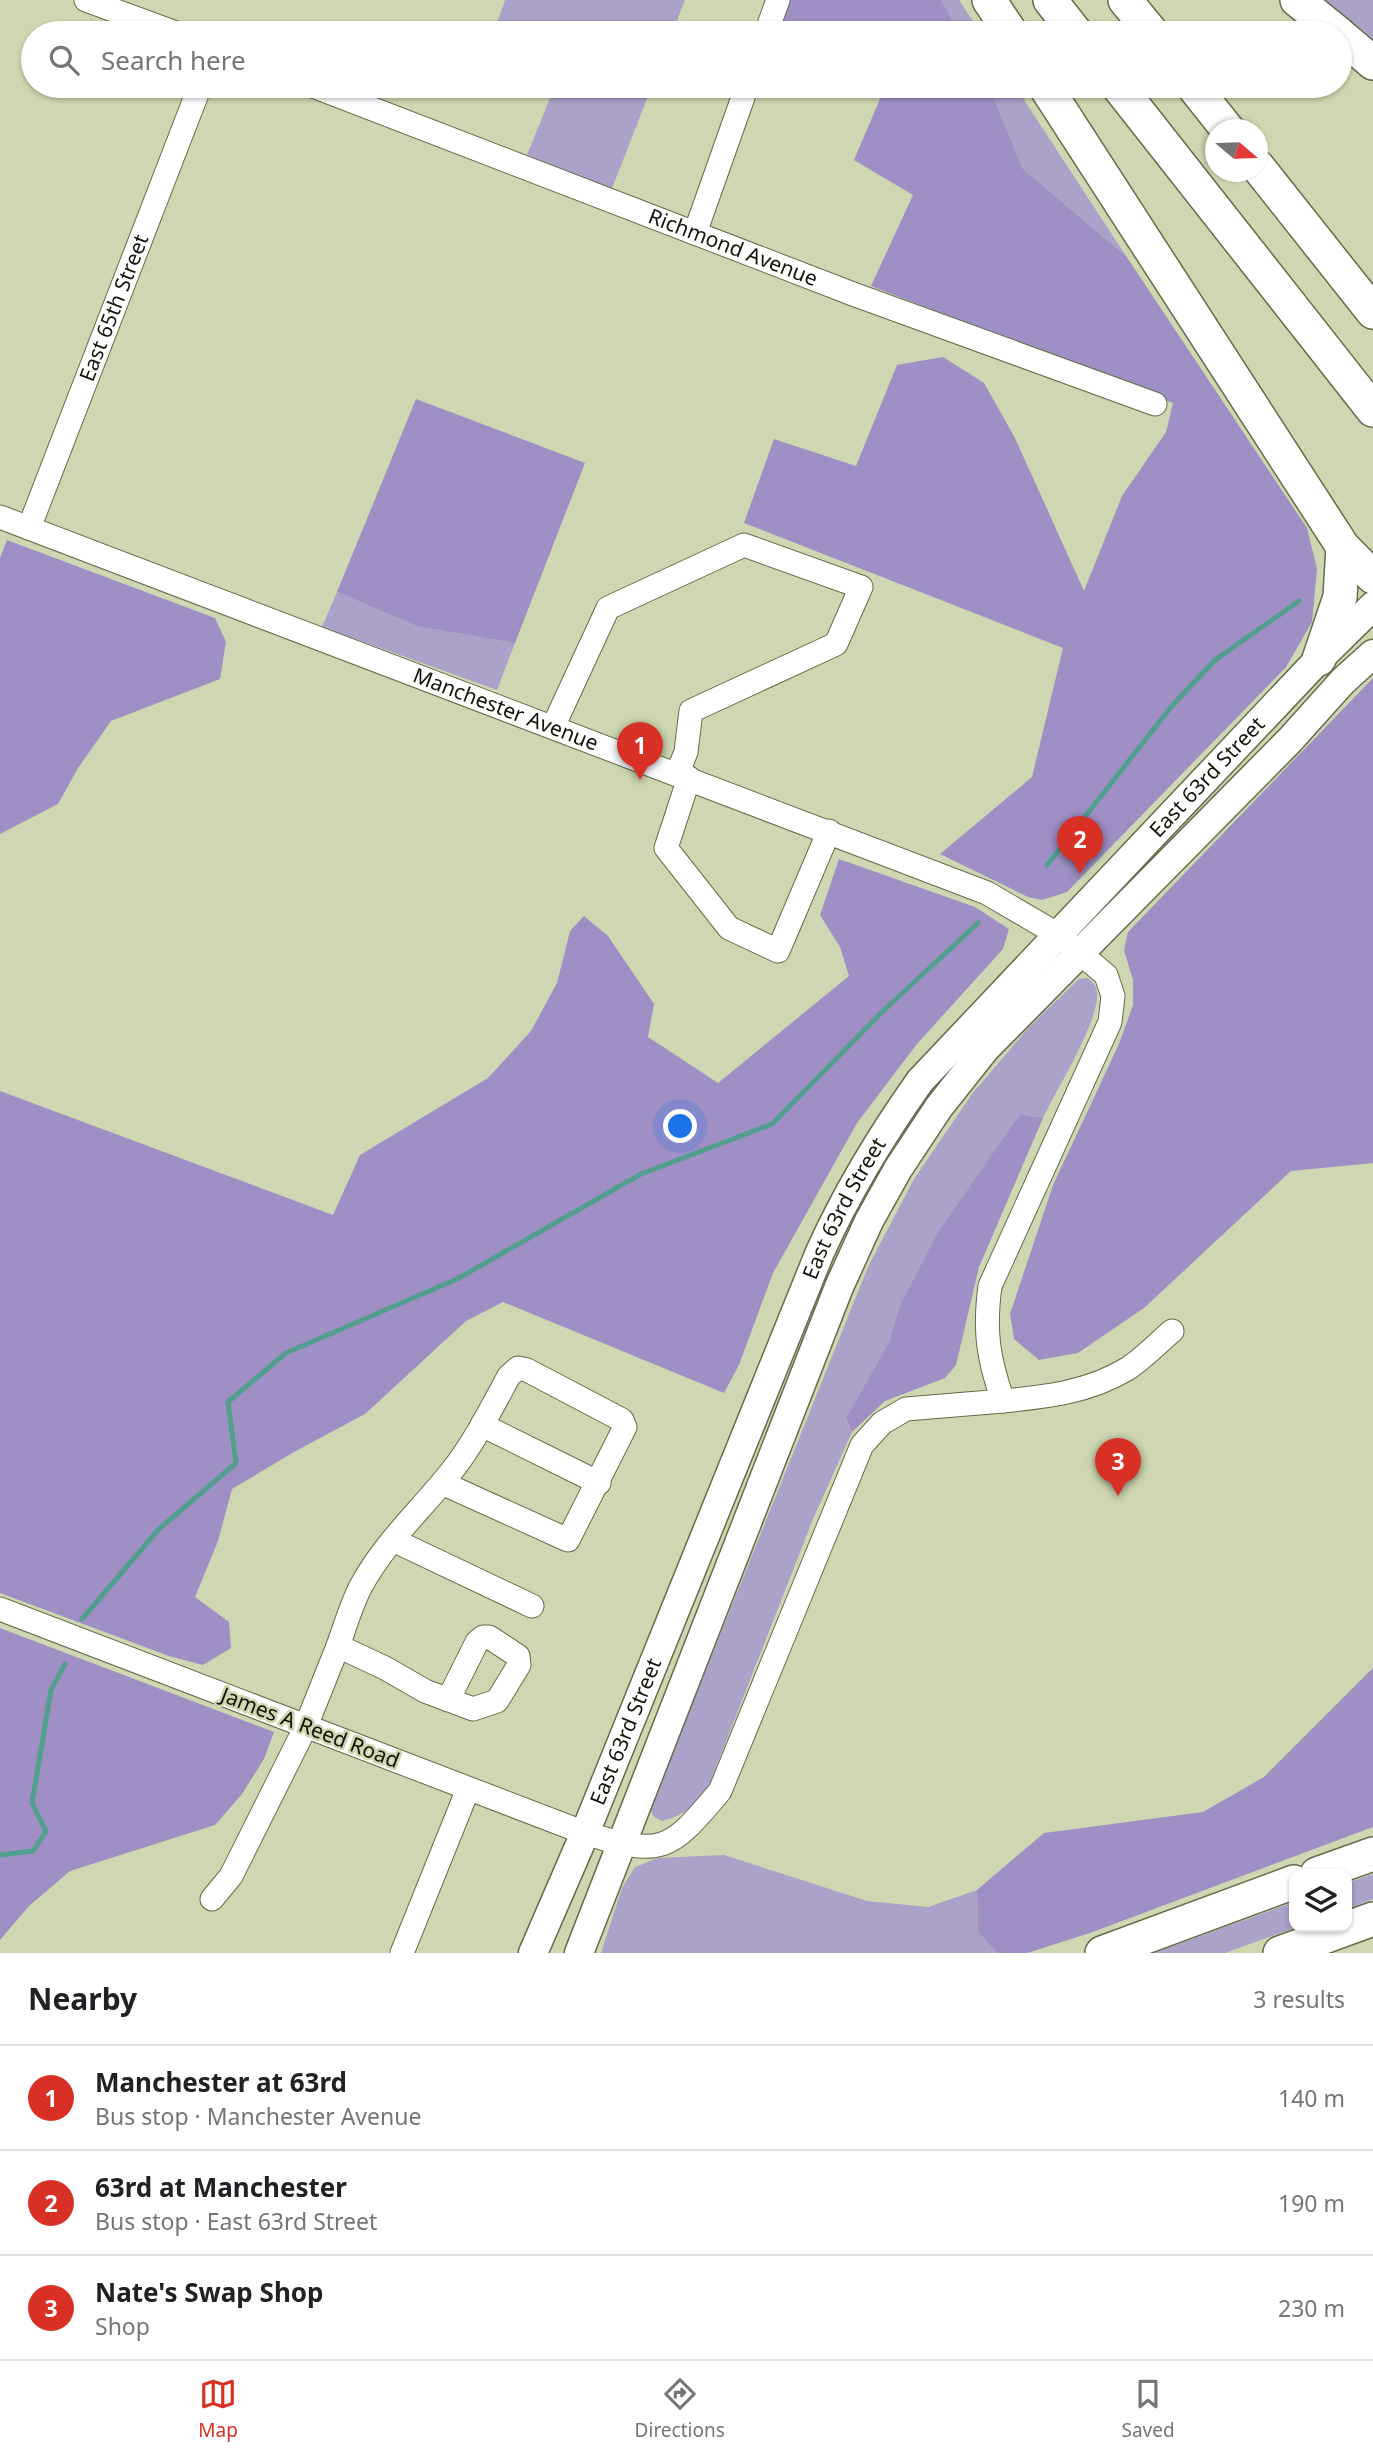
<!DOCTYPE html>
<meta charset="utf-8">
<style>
:root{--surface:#fff;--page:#f6f6f6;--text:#202124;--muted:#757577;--line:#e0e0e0;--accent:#d93025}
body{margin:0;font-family:"Noto Sans",sans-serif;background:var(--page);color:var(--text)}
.controls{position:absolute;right:21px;bottom:21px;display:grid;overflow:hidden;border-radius:14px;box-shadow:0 2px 5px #0004}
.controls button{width:63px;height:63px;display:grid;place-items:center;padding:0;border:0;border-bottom:2px solid var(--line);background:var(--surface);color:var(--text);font:35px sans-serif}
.compass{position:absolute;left:1205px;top:119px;width:63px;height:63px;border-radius:50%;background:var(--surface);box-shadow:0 2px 5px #0004;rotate:109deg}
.you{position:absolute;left:681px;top:1127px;width:24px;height:24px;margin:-18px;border:5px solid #fff;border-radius:50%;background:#1a73e8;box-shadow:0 0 0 10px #1a73e833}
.badge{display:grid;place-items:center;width:46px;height:46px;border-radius:50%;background:var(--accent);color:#fff;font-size:23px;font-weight:700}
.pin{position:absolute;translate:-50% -58px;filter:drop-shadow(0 2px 4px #0008)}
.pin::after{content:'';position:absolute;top:37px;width:24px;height:21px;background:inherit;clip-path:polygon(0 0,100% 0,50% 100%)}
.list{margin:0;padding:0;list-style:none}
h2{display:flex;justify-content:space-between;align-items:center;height:91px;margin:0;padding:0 28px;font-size:30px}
h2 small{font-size:23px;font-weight:400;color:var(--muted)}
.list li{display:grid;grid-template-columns:46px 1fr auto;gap:21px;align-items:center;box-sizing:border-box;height:105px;padding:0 28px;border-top:2px solid var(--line)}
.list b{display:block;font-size:26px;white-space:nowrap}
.list p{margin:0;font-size:23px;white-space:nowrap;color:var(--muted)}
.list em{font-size:23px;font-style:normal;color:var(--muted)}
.icon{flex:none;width:38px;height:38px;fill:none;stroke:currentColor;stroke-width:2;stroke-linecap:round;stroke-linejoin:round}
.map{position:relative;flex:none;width:1373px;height:1953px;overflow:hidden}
.search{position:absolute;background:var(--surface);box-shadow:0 2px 5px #0004;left:21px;right:21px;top:21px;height:77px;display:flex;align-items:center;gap:18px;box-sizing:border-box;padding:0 24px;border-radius:38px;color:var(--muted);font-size:26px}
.sheet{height:406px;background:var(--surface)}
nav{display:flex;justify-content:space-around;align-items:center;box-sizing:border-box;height:98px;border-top:2px solid var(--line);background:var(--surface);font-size:19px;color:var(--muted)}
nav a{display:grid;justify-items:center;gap:4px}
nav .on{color:var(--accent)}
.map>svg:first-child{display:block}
.green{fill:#aca1c8}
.forest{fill:#9f8fc5}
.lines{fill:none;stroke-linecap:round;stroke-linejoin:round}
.stream{stroke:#529f8f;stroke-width:5}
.minor-casing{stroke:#656c4b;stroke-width:25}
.major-casing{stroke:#656c4b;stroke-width:31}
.highway-casing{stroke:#656c4b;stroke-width:36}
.minor{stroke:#fff;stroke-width:23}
.major{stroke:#fff;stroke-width:28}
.highway{stroke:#fff;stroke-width:33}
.labels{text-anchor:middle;stroke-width:5;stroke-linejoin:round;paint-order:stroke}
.street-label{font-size:21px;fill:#121508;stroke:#ced7b1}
</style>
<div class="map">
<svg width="1373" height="1953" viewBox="0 0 1373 1953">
<rect width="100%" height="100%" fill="#ced7b1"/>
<!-- green -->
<g class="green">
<polygon points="505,0 685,0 672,33 507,33 495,29"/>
<polygon points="941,0 959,0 981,33 960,33"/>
<polygon points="1313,0 1373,0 1373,49"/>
<polygon points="555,86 652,86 611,191 527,155"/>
<polygon points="989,86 1015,86 1126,256 1023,169"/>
<polygon points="337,592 416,626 515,643 497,690 322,627"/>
<path d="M1088,978c6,5 10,10 9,19 -1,29 -40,92 -54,121l-23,-4 -121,194 -10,34 -43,76 6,14 -39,87 -106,271c-12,16 -24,26 -45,31l-8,-4 -4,-8 218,-542 46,-88 58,-85 58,-68 49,-47z"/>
<polygon points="724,1855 867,1901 928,1907 977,1890 978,1932 997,1953 601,1953 622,1888 635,1867 658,1858"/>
<polygon points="1373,1874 1373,1899 1347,1909 1347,1883"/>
<polygon points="1294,1902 1294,1927 1297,1927 1225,1953 1154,1953"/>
</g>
<!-- forest -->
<g class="forest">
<polygon points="778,0 941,0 960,33 795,33 772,16"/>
<polygon points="863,86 989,86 1023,169 1126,256 1307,528 1317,569 1312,622 1286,667 1067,892 1042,900 1028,897 940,854 1032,777 1063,648 744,523 774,439 856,466 897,365 943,357 984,383 1015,438 1084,591 1122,496 1166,432 1173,403 871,286 913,195 854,160 880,99"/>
<polygon points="416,399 585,463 515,643 416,626 337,592"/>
<polygon points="7,540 215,618 226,642 220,679 111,721 78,768 58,804 0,834 0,558"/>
<polygon points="1373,678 1373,1163 1291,1171 1144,1308 1078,1353 1039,1360 1014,1339 1010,1314 1053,1185 1119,1044 1133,1005 1133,980 1124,950 1128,932"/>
<polygon points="839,859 975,907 1009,929 1003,949 917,1044 857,1123 773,1273 739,1365 724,1393 503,1302 466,1321 365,1414 294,1452 232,1489 218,1541 195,1597 229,1622 231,1648 203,1665 169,1656 0,1593 0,1091 333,1215 360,1155 488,1078 531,1031 557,983 570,931 584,916 608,936 654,1004 648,1037 718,1083 849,976 840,947 820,915"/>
<polygon points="1020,1114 1043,1118 979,1267 956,1365 945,1378 885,1401 852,1432 846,1418 889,1342 899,1308 937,1234"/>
<polygon points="0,1628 274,1732 264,1759 242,1794 215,1825 70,1871 29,1906 0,1940"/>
<polygon points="1373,1668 1373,1827 1090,1933 1027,1953 997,1953 978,1932 977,1890 1044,1833 1203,1812 1264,1777"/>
</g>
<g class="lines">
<!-- stream -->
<g class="stream">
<polyline points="1047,865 1171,707 1215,660 1299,601"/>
<polyline points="82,1619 159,1529 236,1463 228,1402 286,1353 457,1279 641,1174 772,1124 883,1011 978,923"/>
<polyline points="0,1855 33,1851 46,1831 32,1803 51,1690 65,1664"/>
</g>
<!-- minor casing -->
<g class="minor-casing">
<g id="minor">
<polyline points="86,0 176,33"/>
<polyline points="766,33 778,0"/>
<path id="s1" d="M313,86l540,208 302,110"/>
<polyline points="695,233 747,86"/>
<path id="s2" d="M0,517l987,376 70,41 49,41 7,21 -3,26 -120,264c-6,45 -2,72 13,115l-97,8 -24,14 -20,22 -142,346c-51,61 -58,66 -135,42l-585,-224"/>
<path id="s3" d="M29,528l171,-442"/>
<polyline points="553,727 608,608 744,545 861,587 836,644 691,711 686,752 677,774"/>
<polyline points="689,778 666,848 729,928 778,951 829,831"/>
<path d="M1003,1401c43,-4 86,-9 124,-32 16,-10 31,-26 45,-38"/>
<polyline points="482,1425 599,1483"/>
<polyline points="393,1540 532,1606"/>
<path d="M338,1646c7,-19 13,-41 23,-60 23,-43 60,-76 90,-114 23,-29 40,-63 58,-96l9,-8 9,2 95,50 3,7 -57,113 -126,-57"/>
<polyline points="212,1899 231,1876 306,1726 338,1646 385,1668 425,1691 473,1709 497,1701 519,1665 518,1656 489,1637 483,1637 477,1642 448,1700"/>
<polyline points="402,1953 468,1789"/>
</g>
</g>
<!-- major casing -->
<g class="major-casing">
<g id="major">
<path id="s4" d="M533,1953l52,-120 235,-581c28,-62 61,-116 100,-171l399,-422 54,-53"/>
<polyline points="579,1953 839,1287 869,1221 898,1169 939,1107 985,1049 1290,740 1343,681 1373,654"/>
</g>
</g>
<!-- highway casing -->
<g class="highway-casing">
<g id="highway">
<polyline points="989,0 1011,33"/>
<polyline points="1050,0 1076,33"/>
<polyline points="1125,0 1152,33"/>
<polyline points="1297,0 1338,33"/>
<polyline points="1340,35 1373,63"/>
<polyline points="1045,86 1343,547 1373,577"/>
<polyline points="1118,86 1373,410"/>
<polyline points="1193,86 1228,130"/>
<polyline points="1258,167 1373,312"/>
<polyline points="1319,659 1340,597 1343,547"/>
<polyline points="1317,1874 1373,1854"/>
<polyline points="1102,1953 1294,1882"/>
<polyline points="1280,1953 1373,1919"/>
</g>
</g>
<!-- minor -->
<use href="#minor" class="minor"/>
<!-- major -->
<use href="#major" class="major"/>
<!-- highway -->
<use href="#highway" class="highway"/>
</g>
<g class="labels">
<!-- street labels -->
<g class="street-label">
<text dy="7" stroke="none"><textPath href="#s1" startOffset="450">Richmond Avenue</textPath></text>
<text dy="7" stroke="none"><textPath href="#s3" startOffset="236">East 65th Street</textPath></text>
<text dy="7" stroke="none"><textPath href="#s2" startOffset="541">Manchester Avenue</textPath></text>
<text dy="7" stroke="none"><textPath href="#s4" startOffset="1374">East 63rd Street</textPath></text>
<text dy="7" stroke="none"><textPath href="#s4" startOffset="807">East 63rd Street</textPath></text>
<text transform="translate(310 1728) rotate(21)" y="7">James A Reed Road</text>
<text dy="7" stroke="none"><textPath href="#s4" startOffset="240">East 63rd Street</textPath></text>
</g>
</g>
</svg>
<div class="controls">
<button><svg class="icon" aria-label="layers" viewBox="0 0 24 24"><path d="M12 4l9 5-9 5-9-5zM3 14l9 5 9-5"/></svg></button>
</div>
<svg class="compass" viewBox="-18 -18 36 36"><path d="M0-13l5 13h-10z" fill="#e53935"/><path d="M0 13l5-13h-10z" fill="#757577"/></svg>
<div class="you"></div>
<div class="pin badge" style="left:640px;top:780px">1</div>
<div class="pin badge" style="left:1080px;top:874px">2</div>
<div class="pin badge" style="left:1118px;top:1496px">3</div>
<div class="search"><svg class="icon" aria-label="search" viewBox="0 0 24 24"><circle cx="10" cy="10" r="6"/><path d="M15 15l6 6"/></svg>Search here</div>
</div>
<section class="sheet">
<h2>Nearby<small>3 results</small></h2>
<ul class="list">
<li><span class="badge">1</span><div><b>Manchester at 63rd</b><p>Bus stop · Manchester Avenue</p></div><em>140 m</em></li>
<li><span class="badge">2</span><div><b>63rd at Manchester</b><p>Bus stop · East 63rd Street</p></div><em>190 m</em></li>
<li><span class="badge">3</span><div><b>Nate's Swap Shop</b><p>Shop</p></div><em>230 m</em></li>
</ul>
</section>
<nav>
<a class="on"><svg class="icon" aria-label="map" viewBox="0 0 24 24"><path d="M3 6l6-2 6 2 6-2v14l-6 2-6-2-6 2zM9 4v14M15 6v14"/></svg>Map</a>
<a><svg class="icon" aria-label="directions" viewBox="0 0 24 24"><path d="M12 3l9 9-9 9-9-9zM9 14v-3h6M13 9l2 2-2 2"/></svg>Directions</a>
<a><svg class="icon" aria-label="saved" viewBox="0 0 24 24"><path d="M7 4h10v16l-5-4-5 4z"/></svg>Saved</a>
</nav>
